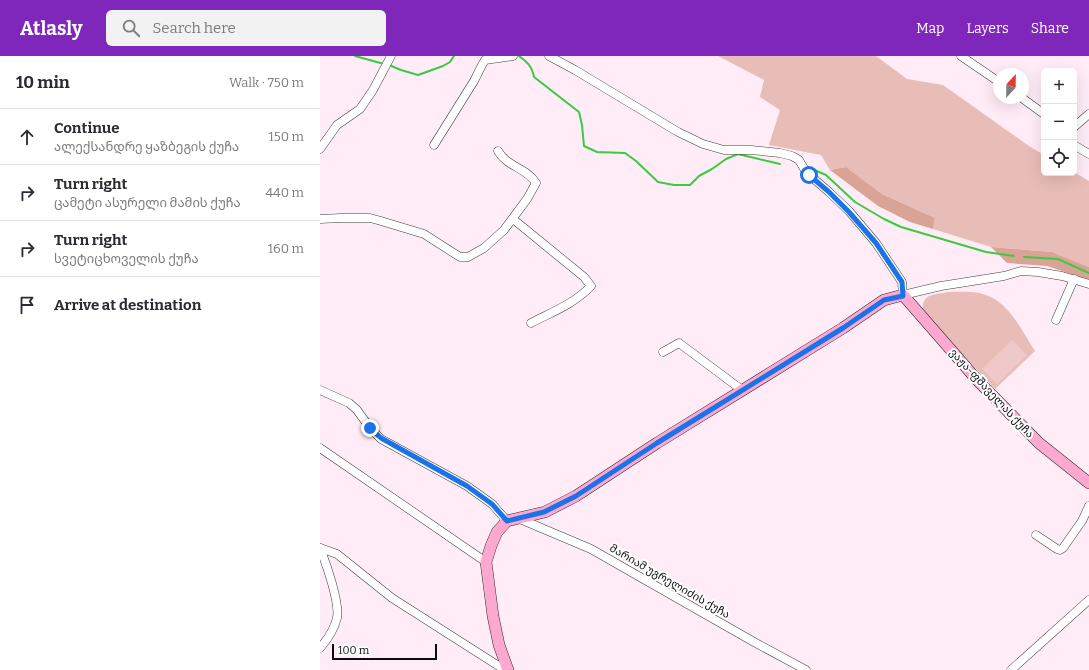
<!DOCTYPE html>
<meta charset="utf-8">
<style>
:root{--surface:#fff;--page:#f2f2f3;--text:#2b2b33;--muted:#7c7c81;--line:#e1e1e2;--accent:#7f27ba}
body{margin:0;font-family:Bitter,"Noto Sans Georgian",serif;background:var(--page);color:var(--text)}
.controls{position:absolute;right:12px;top:12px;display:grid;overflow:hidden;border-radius:6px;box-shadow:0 4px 16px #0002}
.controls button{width:36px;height:36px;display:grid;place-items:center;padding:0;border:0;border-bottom:1px solid var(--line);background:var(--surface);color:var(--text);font:20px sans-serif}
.compass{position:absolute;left:673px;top:12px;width:36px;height:36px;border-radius:50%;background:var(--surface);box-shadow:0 4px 16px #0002;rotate:22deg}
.scale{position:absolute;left:12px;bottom:10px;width:105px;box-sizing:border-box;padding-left:4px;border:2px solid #0c0c0c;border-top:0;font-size:11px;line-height:14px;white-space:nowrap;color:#0c0c0c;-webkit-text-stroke:3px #fff;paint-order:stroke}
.stop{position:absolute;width:12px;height:12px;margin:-9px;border:3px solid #1a73e8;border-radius:50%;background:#fff}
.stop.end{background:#1a73e8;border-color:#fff;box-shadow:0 1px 4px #0008}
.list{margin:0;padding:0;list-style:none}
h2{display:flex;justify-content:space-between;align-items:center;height:52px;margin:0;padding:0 16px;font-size:17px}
h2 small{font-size:13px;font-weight:400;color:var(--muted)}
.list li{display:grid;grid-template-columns:26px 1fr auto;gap:12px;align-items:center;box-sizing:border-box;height:56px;padding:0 16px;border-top:1px solid var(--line)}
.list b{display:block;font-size:15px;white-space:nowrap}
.list p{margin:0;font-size:13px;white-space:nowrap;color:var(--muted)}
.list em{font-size:13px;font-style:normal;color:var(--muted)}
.icon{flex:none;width:22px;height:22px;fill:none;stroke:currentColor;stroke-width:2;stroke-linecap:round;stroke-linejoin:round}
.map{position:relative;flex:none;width:769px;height:614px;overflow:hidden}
header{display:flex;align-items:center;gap:24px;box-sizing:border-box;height:56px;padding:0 20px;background:var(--accent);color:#fff}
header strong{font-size:19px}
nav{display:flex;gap:22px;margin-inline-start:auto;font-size:14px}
.search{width:280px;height:36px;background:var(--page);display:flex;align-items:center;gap:10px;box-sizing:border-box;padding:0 14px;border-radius:6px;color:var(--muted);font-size:15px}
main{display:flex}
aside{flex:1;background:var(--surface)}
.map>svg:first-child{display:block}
.green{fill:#e8bdb7}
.forest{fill:#d9a396}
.pitch{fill:#efc8c9}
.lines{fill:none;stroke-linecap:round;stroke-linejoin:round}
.stream{stroke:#3acb40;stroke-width:2}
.street-casing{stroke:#3f3f3f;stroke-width:9}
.secondary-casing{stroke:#2e2e2e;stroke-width:12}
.street{stroke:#fff;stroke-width:8}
.secondary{stroke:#fea8d0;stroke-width:11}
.route{stroke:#1a73e8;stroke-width:5}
.labels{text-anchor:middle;stroke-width:4;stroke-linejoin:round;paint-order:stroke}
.street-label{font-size:11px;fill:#0c0c0c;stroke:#fff}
</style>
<header>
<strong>Atlasly</strong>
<div class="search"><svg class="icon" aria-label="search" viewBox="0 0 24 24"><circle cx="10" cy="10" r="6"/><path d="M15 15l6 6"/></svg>Search here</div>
<nav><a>Map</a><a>Layers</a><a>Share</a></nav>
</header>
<main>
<aside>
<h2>10 min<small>Walk · 750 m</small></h2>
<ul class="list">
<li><svg class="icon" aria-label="ahead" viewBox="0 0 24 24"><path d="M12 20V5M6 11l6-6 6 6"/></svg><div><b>Continue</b><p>ალექსანდრე ყაზბეგის ქუჩა</p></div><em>150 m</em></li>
<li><svg class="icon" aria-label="right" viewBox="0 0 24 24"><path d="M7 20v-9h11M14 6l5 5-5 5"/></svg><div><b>Turn right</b><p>ცამეტი ასურელი მამის ქუჩა</p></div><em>440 m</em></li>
<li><svg class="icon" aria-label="right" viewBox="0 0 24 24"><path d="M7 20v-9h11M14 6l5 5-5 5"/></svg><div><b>Turn right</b><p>სვეტიცხოველის ქუჩა</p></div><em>160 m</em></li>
<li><svg class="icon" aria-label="arrive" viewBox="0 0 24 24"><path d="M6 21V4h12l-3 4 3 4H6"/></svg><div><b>Arrive at destination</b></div></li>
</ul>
</aside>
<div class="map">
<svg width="769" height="614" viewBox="0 0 769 614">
<rect width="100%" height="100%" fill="#ffecf6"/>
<!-- green -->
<g class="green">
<polygon points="398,0 556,0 587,23 623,29 709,90 724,99 724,117 754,116 769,125 769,211 732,196 671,191 613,173 615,162 562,138 526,111 510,114 501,99 449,89 460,54 440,41 444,24"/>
<path d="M628,236c11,0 25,-1 35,2 26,7 38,36 52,57l-40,38 -72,-77c-2,-19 11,-17 25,-20z"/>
</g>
<!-- forest -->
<g class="forest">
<polygon points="526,111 562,138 615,162 613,173 590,166 558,150 510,114"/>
<polygon points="671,191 732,196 769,211 769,224 727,210 687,207"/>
</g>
<!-- pitch -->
<polygon class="pitch" points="692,284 707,299 677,328 662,313"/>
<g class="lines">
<!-- stream -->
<g class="stream">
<polyline points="35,0 64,8"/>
<path d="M199,0c8,6 13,10 15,21l45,35 3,13 2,21 13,6 28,1 11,8 22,21 16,3h16l9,-9 13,-7 14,-10 12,-5 42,10"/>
<polyline points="69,9 81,14 98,19 123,10 130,6 134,0"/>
<polyline points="488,111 506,119 535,146 564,163 581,171 666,196 694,200"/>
<polyline points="704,201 738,203 769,217"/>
</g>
<!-- street casing -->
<g class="street-casing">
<g id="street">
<polyline points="229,0 255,14 358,76 383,88 404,94 431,94 460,97 472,100 479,104 486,116 509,136 529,155 556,187 582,226 583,239 621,230 684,220 701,215 718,216 742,220 769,228"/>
<polyline points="641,0 679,26"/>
<polyline points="702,42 724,58"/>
<polyline points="754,71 769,58"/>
<polyline points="114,89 154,25 162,9 165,4 193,0"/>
<polyline points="754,89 769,98"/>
<polyline points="0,93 17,69 40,53 53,34 71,0"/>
<path d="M0,163l21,-1h29l11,3 43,13 36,23h8l16,-9 20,-18 23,-31 9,-16c-9,-15 -29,-16 -38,-32"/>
<path d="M193,163l71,58 7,9c-17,18 -39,26 -60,37"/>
<polyline points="736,264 754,223"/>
<polyline points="343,296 359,287 422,334"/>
<polyline points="0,334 29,347 37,354 50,372 61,383 147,430 172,448 187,465"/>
<polyline points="0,392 166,506"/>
<polyline points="200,463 271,493 434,586 486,614"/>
<polyline points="716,479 737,493 740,494 743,492 762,465 769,450"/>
<polyline points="0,492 17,498 72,542 185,614"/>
<path d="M0,492c6,15 20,55 17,70 -3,12 -9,21 -17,30"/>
<polyline points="691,614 769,544"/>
</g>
</g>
<!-- secondary casing -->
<g class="secondary-casing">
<polyline id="secondary" points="188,614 179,589 173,560 166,506 171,490 177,476 187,465 225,456 256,440 337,387 523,272 564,244 583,239 658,325 719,387 769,427"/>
</g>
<!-- street -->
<use href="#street" class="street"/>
<!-- secondary -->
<use href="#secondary" class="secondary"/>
</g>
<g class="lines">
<!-- route -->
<polyline class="route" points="50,372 61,382 147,430 172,448 187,465 224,456 256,440 337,387 523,272 564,244 583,240 582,226 556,187 529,156 509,136 489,119"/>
</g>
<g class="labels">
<!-- street labels -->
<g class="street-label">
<text transform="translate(672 337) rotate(47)" y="4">ვაჟა-ფშაველას ქუჩა</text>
<text transform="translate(350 525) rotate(30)" y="4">მარიამ უგრელიძის ქუჩა</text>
</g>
</g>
</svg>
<div class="controls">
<button>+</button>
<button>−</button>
<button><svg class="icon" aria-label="locate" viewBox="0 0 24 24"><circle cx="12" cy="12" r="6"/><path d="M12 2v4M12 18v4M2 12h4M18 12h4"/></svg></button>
</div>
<svg class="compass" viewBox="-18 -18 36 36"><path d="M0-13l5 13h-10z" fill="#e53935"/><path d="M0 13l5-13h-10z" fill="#7c7c81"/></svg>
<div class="scale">100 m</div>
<div class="stop" style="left:489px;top:119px"></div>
<div class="stop end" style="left:50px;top:372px"></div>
</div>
</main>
